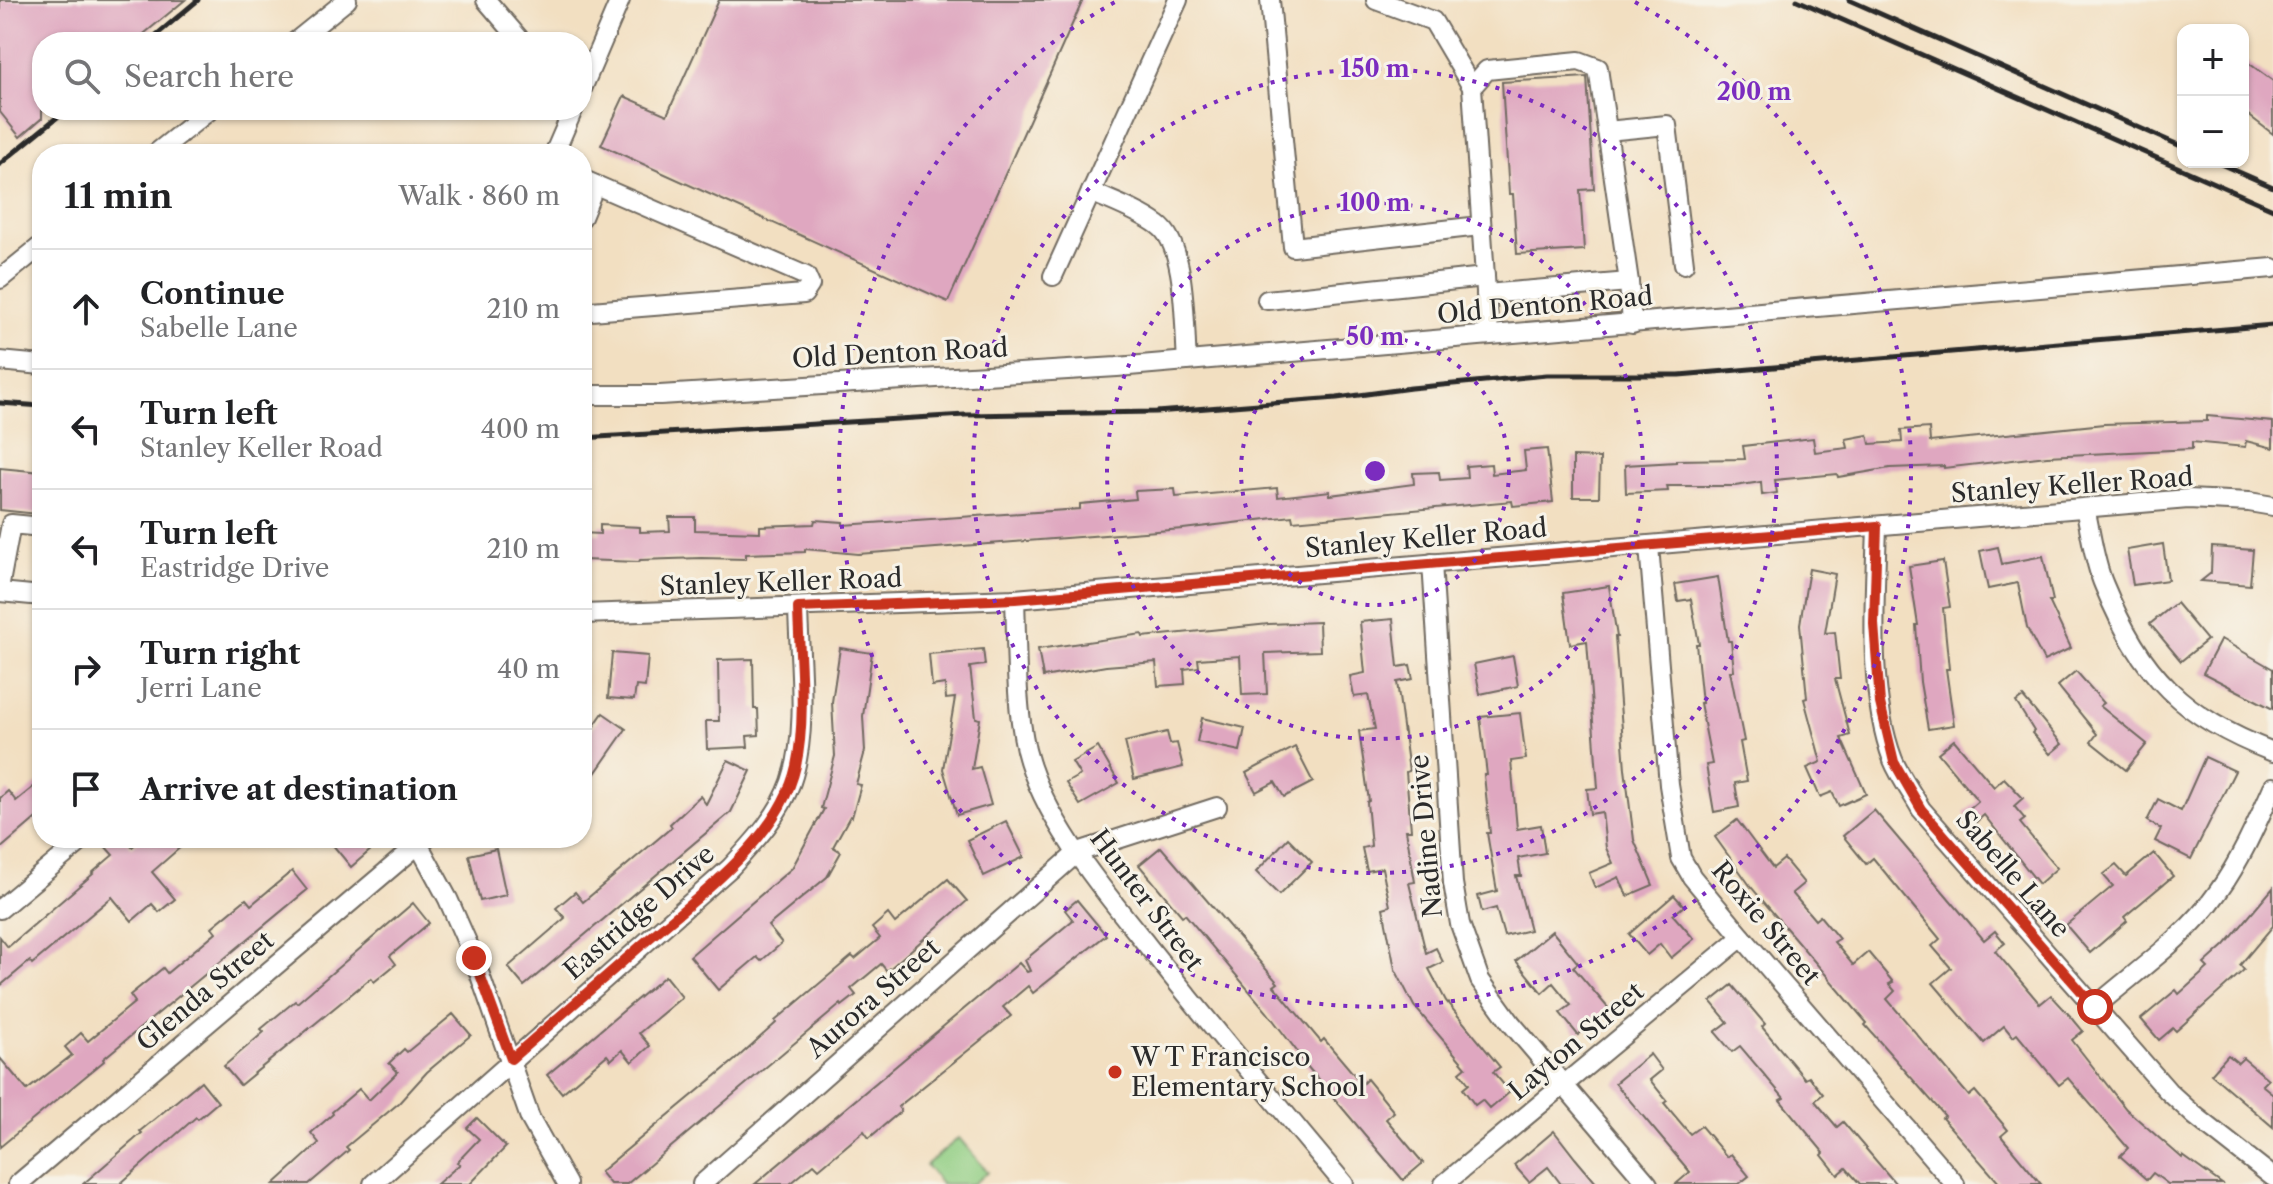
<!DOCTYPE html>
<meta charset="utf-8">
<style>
:root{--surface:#fff;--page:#f6f6f6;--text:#202124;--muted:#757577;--line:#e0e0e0}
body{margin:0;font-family:"Libre Caslon Text",serif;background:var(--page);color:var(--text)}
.controls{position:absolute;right:24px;top:24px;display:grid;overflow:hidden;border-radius:16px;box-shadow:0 2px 6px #0004}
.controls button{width:72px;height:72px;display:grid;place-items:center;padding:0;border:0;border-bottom:2px solid var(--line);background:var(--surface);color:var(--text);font:40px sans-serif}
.stop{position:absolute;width:24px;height:24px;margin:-18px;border:6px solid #c8321e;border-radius:50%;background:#fff}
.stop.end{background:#c8321e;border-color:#fff;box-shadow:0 2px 8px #0008}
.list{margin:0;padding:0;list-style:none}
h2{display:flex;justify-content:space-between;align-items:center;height:104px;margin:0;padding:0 32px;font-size:34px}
h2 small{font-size:26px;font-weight:400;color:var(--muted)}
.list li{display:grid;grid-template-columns:52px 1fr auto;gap:24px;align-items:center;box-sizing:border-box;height:120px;padding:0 32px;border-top:2px solid var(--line)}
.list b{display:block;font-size:30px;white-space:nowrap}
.list p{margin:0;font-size:26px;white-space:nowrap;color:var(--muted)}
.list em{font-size:26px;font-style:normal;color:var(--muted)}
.icon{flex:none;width:44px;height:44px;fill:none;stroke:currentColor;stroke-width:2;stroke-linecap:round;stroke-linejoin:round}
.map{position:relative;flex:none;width:2273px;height:1184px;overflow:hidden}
.search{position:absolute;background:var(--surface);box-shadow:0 2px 6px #0004;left:32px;top:32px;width:560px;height:88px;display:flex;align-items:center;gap:20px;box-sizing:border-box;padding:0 28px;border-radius:32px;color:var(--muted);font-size:30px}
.panel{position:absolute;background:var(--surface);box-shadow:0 2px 6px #0004;left:32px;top:144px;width:560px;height:704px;border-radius:32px}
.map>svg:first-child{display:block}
.green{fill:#91ce83;stroke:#5e7c57;stroke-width:2}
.building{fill:#dfa7c0}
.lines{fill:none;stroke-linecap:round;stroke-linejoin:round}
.minor-casing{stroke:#716a60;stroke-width:22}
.minor{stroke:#fff;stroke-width:18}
.rail{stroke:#2b2b2b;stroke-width:5}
.route{stroke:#c8321e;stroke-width:10}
.ring{fill:none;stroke:#7b2cbf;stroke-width:4;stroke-dasharray:4 8}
.poi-dot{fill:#c8321e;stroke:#f7f3e8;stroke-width:3}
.labels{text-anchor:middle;stroke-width:6;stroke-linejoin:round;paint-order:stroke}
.street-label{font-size:26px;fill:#2b2b2b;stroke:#f7f3e8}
.poi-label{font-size:26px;fill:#2b2b2b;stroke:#f7f3e8;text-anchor:start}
.centre{fill:#7b2cbf;stroke:#f7f3e8;stroke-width:4}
.ring-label{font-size:24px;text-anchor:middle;font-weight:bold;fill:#7b2cbf;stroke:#f7f3e8;stroke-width:6;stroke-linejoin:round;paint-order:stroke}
</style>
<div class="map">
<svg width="2273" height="1184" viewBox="0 0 2273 1184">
<rect width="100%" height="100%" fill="#f7f3e8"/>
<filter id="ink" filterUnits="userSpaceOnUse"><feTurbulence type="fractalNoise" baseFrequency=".0125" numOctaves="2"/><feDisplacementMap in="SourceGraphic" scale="16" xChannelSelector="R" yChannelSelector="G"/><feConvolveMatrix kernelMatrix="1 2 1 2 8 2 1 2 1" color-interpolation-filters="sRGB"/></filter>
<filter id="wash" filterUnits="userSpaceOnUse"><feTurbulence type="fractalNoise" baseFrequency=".006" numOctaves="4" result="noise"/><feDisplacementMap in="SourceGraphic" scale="32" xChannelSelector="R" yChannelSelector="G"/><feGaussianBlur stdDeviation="1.8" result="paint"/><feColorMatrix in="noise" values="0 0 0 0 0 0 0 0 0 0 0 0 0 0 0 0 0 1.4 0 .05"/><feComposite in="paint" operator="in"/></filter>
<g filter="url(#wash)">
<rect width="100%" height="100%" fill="#f2dfc1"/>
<!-- green -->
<polygon class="green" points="959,1138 988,1172 973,1184 941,1184 926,1165"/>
<g id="blocks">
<!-- building -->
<g class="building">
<polygon points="0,0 185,0 134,42 42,42 42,118 20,137 0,112"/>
<polygon points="719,0 1083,0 948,302 601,145 624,96 667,115"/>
<polygon points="2243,59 2273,81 2273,134 2243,111"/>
<polygon points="1587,77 1594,189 1580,190 1584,250 1517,254 1513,194 1509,194 1502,82"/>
<polygon points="2207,416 2273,422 2273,448 2246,441 2245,447 2192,442 2192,449 2047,456 1944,468 1944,466 1890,468 1838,477 1837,474 1775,480 1777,493 1762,495 1761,482 1735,486 1667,486 1668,491 1626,493 1625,465 1676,462 1676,460 1745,459 1743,446 1813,438 1815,452 1848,448 1846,439 1868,435 1870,444 1902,442 1901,430 1929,428 1930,442 2104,424 2207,421"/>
<polygon points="1547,449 1553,502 1513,506 1512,501 1293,521 1292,516 1183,529 858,554 805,549 805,552 746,554 746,559 701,558 640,560 639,562 582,560 582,533 600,534 600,525 640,527 640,532 670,531 669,517 695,517 695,530 760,532 760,526 814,524 815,520 843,522 843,525 1080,509 1080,504 1136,499 1135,491 1175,489 1176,497 1277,488 1278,497 1330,491 1330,495 1414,484 1413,473 1439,472 1440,480 1467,478 1466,466 1491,464 1492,474 1526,470 1524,451"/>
<polygon points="1573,457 1600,458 1599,497 1573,497"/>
<polygon points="0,468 41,472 38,514 0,510"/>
<polygon points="2163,544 2168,580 2133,585 2127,550"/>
<polygon points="1998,547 2002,564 2043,556 2053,601 2049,601 2071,648 2044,661 2027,628 2018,583 1988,589 1980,551"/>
<polygon points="2212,547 2253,550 2250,585 2201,581 2211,573"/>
<polygon points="1943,561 1950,607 1943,608 1949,669 1946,669 1954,725 1928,729 1920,682 1916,625 1918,625 1909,566"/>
<polygon points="1809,569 1835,574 1825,633 1835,632 1840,679 1835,679 1850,735 1841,738 1866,794 1839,806 1832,792 1820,797 1807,768 1821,762 1804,699 1807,698 1800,624"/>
<polygon points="1718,577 1728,641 1731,641 1734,671 1730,671 1744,741 1740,742 1747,781 1735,783 1739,807 1714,812 1706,765 1712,764 1700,703 1702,703 1696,644 1699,644 1691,599 1678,601 1675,584"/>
<polygon points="1609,586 1617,637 1615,637 1625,769 1634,840 1653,885 1627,896 1619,877 1595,888 1589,873 1613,863 1606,848 1602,812 1590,814 1587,789 1598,788 1587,641 1570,644 1563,593"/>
<polygon points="2176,603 2207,640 2181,661 2150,624"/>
<polygon points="1393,619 1398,667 1410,665 1413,679 1397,682 1409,771 1406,772 1411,830 1406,830 1415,882 1409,883 1426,953 1436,948 1443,962 1429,969 1446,1001 1500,1067 1493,1072 1510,1092 1490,1109 1482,1100 1475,1105 1463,1089 1469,1084 1460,1072 1466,1067 1414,1006 1395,969 1383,908 1390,906 1382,868 1367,871 1362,848 1371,846 1367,802 1369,801 1359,731 1375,729 1368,695 1354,697 1350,676 1365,673 1360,622"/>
<polygon points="1319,622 1320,651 1265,653 1267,694 1242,695 1240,656 1198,659 1199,667 1184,669 1185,684 1158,686 1156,662 1106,666 1043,677 1038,649 1142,634 1143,637 1269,624"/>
<polygon points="2221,639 2273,669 2273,709 2203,673"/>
<polygon points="840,648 872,653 863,716 865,751 856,784 861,785 852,817 850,816 833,847 841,852 827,877 768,926 782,943 761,961 757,957 718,990 690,956 792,868 824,809 821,808 835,756 832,702"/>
<polygon points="983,649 985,665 970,667 976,718 980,719 972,769 980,767 991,805 957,815 943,769 955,698 946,699 945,684 932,686 929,654"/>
<polygon points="612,653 648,656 645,687 636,686 634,700 608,698"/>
<polygon points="1513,656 1518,686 1480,694 1474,664"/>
<polygon points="753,659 754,709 758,709 759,735 747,736 748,747 707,749 706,721 719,721 718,660"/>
<polygon points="2076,671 2104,703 2100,706 2147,744 2126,770 2091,742 2097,734 2058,686"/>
<polygon points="2023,697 2062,744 2050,754 2032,733 2034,731 2016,702"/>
<polygon points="603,713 626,729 582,792 582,743"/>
<polygon points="1520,713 1526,759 1511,761 1517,829 1541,825 1545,853 1518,858 1521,876 1516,876 1530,930 1504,936 1496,908 1482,912 1478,896 1497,891 1487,833 1490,833 1484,775 1487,775 1480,717"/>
<polygon points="1202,718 1245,728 1240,751 1197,742"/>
<polygon points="1167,732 1170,744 1177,743 1183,767 1134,779 1125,742"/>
<polygon points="1954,740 1994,787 2004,778 2023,798 2014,806 2025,819 2020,823 2057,868 2039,884 1984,815 1974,824 1964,813 1978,801 1938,753"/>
<polygon points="1098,747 1119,783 1080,805 1066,783 1080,775 1072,762"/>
<polygon points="1295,747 1313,782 1284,797 1275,782 1256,792 1246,773"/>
<polygon points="2205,757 2235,771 2191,859 2155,841 2161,829 2147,821 2158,799 2181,811"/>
<polygon points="728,760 751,771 731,812 524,986 508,967 565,918 556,908 575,892 583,902 672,827 670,824 700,796 706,804"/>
<polygon points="42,780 42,813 0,849 0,798 8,791 16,801"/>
<polygon points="1874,810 1984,940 1995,931 2005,943 1995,951 2040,1004 2051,995 2073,1019 2083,1031 2072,1040 2126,1109 2182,1158 2183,1156 2222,1184 2168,1184 2153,1173 2147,1180 2120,1156 2128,1148 2068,1078 2059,1085 2017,1034 2013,1037 2004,1026 1984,1043 1933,983 1951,968 1932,946 1940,939 1873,858 1866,864 1843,836"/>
<polygon points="1737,820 1773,868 1784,859 1804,883 1792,893 1815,920 1820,916 1839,939 1834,942 1853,965 1868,952 1893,982 1889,984 1895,991 1887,999 1969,1096 1975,1091 2008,1130 2001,1136 2041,1184 2000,1184 1942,1118 1945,1116 1865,1025 1867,1023 1751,887 1715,837"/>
<polygon points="1006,821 1024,857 984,876 967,840"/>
<polygon points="112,838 124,838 132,847 142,838 191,838 152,872 175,899 159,912 152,904 132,921 112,897 32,964 30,961 0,986 0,937 8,947 93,874 92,873 113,855 104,845"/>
<polygon points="327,838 365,838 373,848 351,867"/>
<polygon points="1288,838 1312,862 1279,895 1256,872"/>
<polygon points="1161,847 1278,983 1274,986 1321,1042 1324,1039 1362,1084 1367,1079 1394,1112 1386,1119 1423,1163 1403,1180 1301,1059 1302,1058 1267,1012 1185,914 1182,916 1139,865"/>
<polygon points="496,849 506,895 480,901 469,855"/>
<polygon points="2154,853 2173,876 2124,917 2127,921 2090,953 2066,925 2113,886 2103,875 2116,865 2126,876"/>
<polygon points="292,871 307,890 103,1059 104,1061 0,1147 0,1058 27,1090 72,1055 65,1047 81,1033 88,1041 135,1002 130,995 163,968 167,973 216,932 212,927 246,899 251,905"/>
<polygon points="948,879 967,901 887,971 881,964 851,989 856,995 842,1006 841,1004 627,1184 610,1184 600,1172 735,1060 776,1023 775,1021 852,956 855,959 880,938 872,928 888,914 895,923"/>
<polygon points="2273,888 2273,926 2240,965 2244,970 2176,1031 2173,1028 2159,1040 2141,1019 2176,990 2179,994 2208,968 2204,964 2225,945"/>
<polygon points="1674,895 1684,906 1673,915 1694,939 1671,958 1660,944 1647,955 1629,934"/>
<polygon points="1077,900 1106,935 1033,993 1028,986 1003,1007 1011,1016 898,1107 901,1111 869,1138 864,1131 819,1169 814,1164 790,1184 755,1184 1019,963 1027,972 1030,971 1025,960 1073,920 1065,910"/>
<polygon points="413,903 429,923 390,956 396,964 374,982 371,978 240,1085 224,1066 264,1032 261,1029 295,1001 297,1003"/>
<polygon points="1552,931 1578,963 1573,967 1609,1009 1578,1035 1560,1013 1571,1005 1553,983 1542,993 1516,961"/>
<polygon points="665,976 682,997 639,1033 650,1046 632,1062 622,1050 611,1060 607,1055 562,1093 547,1075"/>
<polygon points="1732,985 1765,1024 1762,1027 1805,1079 1809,1077 1823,1094 1815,1101 1837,1127 1843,1122 1896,1184 1860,1184 1846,1168 1838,1175 1822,1155 1824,1153 1780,1100 1784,1098 1740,1046 1732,1052 1715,1032 1728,1022 1711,1002"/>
<polygon points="453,1014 471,1035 427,1072 399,1103 346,1147 349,1150 309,1184 274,1184 319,1143 311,1133 333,1114 332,1112 359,1089 369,1100 398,1072 389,1063 404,1049 407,1052"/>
<polygon points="1650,1054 1662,1070 1650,1080 1667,1101 1664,1103 1690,1134 1701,1126 1727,1157 1731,1154 1749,1176 1739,1184 1676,1184 1690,1172 1615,1083"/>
<polygon points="2228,1055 2238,1063 2243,1058 2268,1079 2262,1085 2273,1094 2273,1127 2211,1074"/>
<polygon points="201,1081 218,1102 198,1119 196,1117 120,1184 83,1184 142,1133 140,1131"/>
<polygon points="477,1118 506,1147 470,1184 437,1184 460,1164 457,1162 479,1139 467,1128"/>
<polygon points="1554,1131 1575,1158 1597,1184 1561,1184 1548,1167 1529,1182 1514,1165"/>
</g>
</g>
</g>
<g filter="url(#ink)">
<use href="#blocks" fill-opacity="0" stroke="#716a60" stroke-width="2"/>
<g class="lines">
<!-- minor casing -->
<g class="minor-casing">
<g id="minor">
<polyline points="486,0 522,42"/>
<polyline points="1270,0 1293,247 1480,226"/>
<polyline points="1376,0 1433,21 1472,87"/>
<polyline points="295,42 347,0"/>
<polyline points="582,89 620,0"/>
<polyline points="1607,131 1667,125 1684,264"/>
<polyline points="155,154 210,110"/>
<polyline points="554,154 573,110"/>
<polyline points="582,179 806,276 810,285 804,294 591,311 582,308"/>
<path d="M1091,192c22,10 48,19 67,33 29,20 26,102 29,136"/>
<polyline points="582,217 595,185"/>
<polyline points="1053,276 1178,0"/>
<polyline points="0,279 42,245"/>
<polyline points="1486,294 1629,282"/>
<polyline points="1267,300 1485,277"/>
<polyline points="1489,335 1472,87 1487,70 1579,61 1598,68 1629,282 1632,324"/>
<polyline points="0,361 42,365"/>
<polyline points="582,395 660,395 1117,367 2273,268"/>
<path d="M2085,508c6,25 9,54 19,77 38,92 78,131 169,167"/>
<path d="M1877,526c-2,72 -10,166 16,234 7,17 19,33 28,49l247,282 26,24 79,62"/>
<polyline points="1649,546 1669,785 1681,858 1692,877 1742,937 1955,1184"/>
<polyline points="1432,563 1453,883 1460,924 1480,980 1511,1023 1648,1184"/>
<polyline points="0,583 11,524 42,527"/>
<polyline points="0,592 42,596"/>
<path d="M1015,599c2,50 0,103 11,151 17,69 77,140 121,195 64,81 131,160 197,239"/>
<polyline points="582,614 1015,599 2188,499 2249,502 2273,506"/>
<polyline points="415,838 448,899 474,958 530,1118 567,1184"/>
<polyline points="0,909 85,838"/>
<path d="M2095,1007c41,-36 92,-70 123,-115 23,-32 39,-69 55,-105"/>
<polyline points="18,1184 426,838"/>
<path d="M373,1184l357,-316c24,-26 49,-52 61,-86 18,-51 8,-121 7,-174"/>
<polyline points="702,1184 1078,852 1217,807"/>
<polyline points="1444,1184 1742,937"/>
</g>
</g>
<!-- minor -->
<use href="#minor" class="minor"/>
<!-- rail -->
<g class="rail">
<polyline points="1797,0 2273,209"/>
<polyline points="1849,0 2183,147"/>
<polyline points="148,42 198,0"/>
<polyline points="2216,162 2273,187"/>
<polyline points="0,164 66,110"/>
<polyline points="0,403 42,406"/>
<polyline points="582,438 965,415 1156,412 1337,398 1411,388 1547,375 1679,375 2273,325"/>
</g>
</g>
</g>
<g class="lines" filter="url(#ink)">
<!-- route -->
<path class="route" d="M474,958l37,101c44,-39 89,-77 133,-116 54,-47 136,-104 152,-177 11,-51 3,-107 2,-158l217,-9 862,-73 -3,98 6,79 14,59 27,47 174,198"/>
</g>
<!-- distance rings -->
<g class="ring">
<circle cx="1375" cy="471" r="134"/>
<circle cx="1375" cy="471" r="268"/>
<circle cx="1375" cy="471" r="402"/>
<path d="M1635 2A536 536 0 1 1 1115 2"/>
</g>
<!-- markers -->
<circle class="poi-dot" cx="1115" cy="1072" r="8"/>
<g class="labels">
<!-- street labels -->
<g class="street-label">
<text transform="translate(1545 305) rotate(-5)" y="9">Old Denton Road</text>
<text transform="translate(900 353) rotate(-3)" y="9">Old Denton Road</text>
<text transform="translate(2072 485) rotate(-4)" y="9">Stanley Keller Road</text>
<text transform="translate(1426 538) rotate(-5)" y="9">Stanley Keller Road</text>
<text transform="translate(781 582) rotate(-2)" y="9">Stanley Keller Road</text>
<text transform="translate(1426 836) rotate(-95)" y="9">Nadine Drive</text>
<text transform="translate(2013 874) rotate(49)" y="9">Sabelle Lane</text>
<text transform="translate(1147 900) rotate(53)" y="9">Hunter Street</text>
<text transform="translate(639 912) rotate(-41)" y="9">Eastridge Drive</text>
<text transform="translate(1766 923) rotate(50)" y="9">Roxie Street</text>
<text transform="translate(205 991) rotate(-40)" y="9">Glenda Street</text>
<text transform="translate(873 998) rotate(-41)" y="9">Aurora Street</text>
<text transform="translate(1576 1041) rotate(-40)" y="9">Layton Street</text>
</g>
<!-- poi labels -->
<g class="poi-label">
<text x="1131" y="1066">W T Francisco<tspan x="1131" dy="30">Elementary School</tspan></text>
</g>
</g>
<circle cx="1375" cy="471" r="12" class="centre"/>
<g class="ring-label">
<text x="1375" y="77">150 m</text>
<text x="1754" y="100">200 m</text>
<text x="1375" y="211">100 m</text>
<text x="1375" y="345">50 m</text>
</g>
</svg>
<div class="controls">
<button>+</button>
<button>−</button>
</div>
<div class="stop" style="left:2095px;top:1007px"></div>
<div class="stop end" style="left:474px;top:958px"></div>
<div class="search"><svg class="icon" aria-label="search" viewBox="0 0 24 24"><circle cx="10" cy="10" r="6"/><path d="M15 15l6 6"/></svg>Search here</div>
<section class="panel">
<h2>11 min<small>Walk · 860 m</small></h2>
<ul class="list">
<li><svg class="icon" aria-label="ahead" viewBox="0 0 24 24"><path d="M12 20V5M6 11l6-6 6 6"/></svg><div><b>Continue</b><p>Sabelle Lane</p></div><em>210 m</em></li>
<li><svg class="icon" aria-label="left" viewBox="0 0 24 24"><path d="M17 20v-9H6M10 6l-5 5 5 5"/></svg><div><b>Turn left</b><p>Stanley Keller Road</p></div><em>400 m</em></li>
<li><svg class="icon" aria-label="left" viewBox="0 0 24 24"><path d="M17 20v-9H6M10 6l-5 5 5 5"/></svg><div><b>Turn left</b><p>Eastridge Drive</p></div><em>210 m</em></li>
<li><svg class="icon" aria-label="right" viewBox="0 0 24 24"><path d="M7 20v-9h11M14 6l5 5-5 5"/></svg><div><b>Turn right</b><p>Jerri Lane</p></div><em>40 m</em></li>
<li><svg class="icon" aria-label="arrive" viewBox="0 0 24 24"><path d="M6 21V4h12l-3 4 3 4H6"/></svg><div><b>Arrive at destination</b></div></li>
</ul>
</section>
</div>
